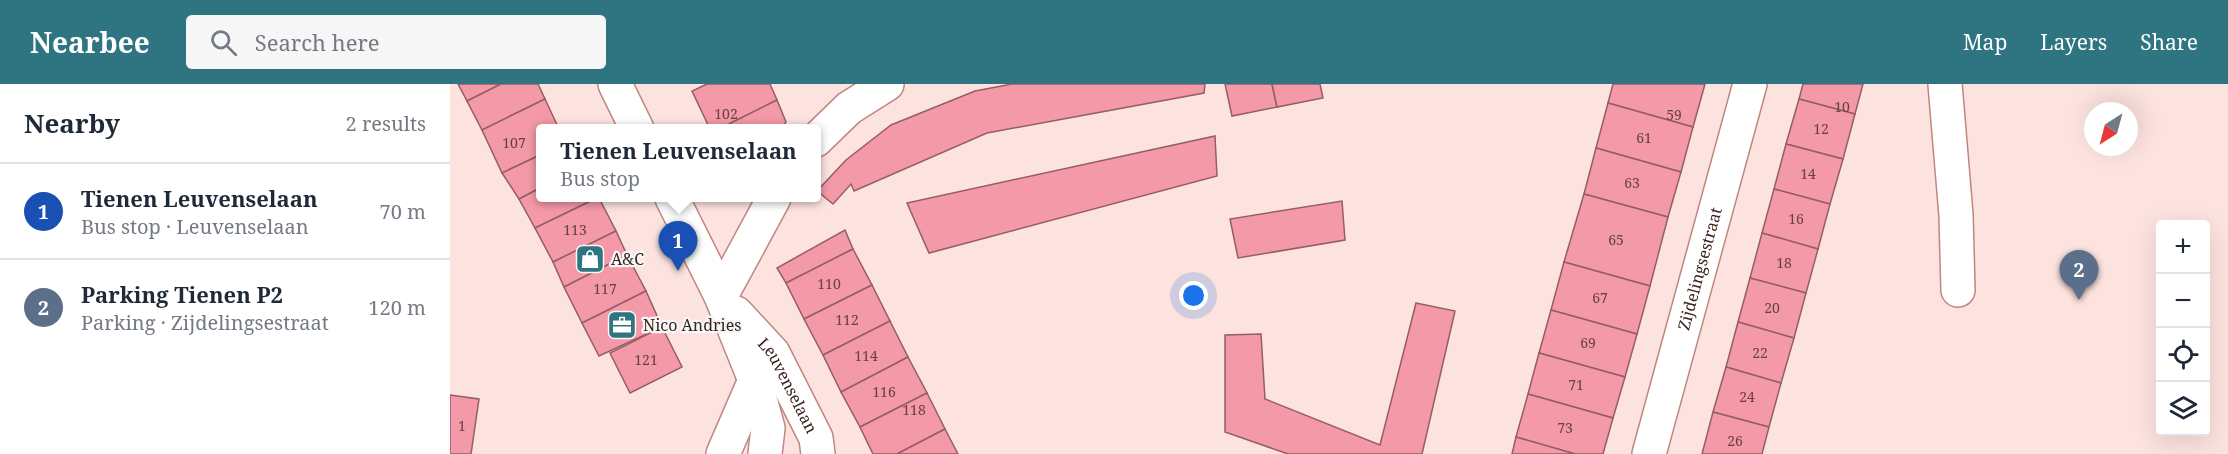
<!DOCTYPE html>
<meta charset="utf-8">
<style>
:root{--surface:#fff;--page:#f6f6f7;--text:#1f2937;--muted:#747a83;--line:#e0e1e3;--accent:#2e7581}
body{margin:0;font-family:"Noto Serif",serif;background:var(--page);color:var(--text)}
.controls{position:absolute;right:18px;bottom:18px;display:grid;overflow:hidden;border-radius:6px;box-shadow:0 6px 24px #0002}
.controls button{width:54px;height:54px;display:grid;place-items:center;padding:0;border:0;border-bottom:2px solid var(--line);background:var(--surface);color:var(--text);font:30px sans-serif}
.compass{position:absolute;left:1634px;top:18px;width:54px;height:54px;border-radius:50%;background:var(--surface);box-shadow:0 6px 24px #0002;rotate:216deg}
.you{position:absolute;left:744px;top:212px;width:21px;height:21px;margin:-15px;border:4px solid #fff;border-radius:50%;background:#1a73e8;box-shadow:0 0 0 9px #1a73e833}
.badge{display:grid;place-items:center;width:39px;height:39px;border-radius:50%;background:var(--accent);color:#fff;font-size:20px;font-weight:700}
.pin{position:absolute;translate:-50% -50px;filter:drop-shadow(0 2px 3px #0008)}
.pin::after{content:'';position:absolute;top:32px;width:21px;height:18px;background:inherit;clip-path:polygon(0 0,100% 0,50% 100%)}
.popup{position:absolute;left:86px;top:40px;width:285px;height:78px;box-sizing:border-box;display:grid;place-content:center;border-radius:6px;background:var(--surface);filter:drop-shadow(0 2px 4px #0005);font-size:20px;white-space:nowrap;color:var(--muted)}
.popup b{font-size:22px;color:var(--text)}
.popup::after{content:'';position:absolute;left:50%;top:100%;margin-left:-12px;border:12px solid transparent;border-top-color:var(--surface)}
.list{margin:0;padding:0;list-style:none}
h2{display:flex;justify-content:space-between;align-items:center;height:78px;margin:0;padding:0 24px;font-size:26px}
h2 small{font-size:20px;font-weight:400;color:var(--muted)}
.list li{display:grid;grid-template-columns:39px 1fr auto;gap:18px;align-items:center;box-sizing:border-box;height:96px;padding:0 24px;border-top:2px solid var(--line)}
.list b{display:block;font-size:22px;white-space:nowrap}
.list p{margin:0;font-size:20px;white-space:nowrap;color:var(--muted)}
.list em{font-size:20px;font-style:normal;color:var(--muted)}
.icon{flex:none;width:33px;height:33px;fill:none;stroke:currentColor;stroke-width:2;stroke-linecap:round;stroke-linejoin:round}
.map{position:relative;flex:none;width:1778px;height:370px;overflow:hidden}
header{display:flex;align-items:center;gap:36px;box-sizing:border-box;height:84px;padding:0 30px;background:var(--accent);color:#fff}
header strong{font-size:28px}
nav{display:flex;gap:33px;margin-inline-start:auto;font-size:21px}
.search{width:420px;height:54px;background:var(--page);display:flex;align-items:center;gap:15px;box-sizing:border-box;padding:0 21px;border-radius:6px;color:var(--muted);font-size:22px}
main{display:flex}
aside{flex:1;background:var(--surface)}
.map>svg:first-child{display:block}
.building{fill:#f499a7;stroke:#945e65;stroke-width:1.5}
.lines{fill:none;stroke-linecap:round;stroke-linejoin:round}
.minor-casing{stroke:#bf877d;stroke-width:36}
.tertiary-casing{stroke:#bf877d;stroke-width:36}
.minor{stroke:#fff;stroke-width:33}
.tertiary{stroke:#fff;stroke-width:33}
.labels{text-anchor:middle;stroke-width:4.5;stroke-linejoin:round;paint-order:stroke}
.number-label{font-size:14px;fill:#684142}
.poi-label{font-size:16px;fill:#3a2420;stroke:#f7f7f7;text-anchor:start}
.street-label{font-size:16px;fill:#3a2420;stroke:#f7f7f7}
</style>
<header>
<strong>Nearbee</strong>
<div class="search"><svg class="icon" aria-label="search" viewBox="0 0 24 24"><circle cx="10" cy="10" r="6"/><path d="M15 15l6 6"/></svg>Search here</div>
<nav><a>Map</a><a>Layers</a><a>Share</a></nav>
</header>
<main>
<aside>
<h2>Nearby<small>2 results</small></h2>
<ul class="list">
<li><span class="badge" style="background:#1a4fb4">1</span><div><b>Tienen Leuvenselaan</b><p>Bus stop · Leuvenselaan</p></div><em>70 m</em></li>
<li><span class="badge" style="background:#5c6f8a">2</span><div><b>Parking Tienen P2</b><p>Parking · Zijdelingsestraat</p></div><em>120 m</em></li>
</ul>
</aside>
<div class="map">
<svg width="1778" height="370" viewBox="0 0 1778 370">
<rect width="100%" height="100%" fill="#fde3df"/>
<!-- building -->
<g class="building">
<polygon points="8,0 51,0 17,17"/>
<polygon points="51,0 88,0 95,15 32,46 17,17"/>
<polygon points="257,0 320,0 327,16 269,45 260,45 242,7"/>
<polygon points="562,0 755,0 754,9 537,49 404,107 401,100 383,120 367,107 396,76 441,41 525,7"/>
<polygon points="775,0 822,0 827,23 782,32"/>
<polygon points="822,0 870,0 873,14 827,23"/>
<polygon points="1163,0 1255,0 1243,43 1158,19"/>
<polygon points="1353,0 1413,0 1405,30 1349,15"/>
<polygon points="95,15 109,45 90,45 90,71 52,89 32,46"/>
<polygon points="1349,15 1405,30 1393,75 1336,60"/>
<polygon points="327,16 336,38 331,45 269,45"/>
<polygon points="1158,19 1243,43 1231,88 1146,64"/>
<polygon points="765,52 767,92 479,169 457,119"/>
<polygon points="1336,60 1393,75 1380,120 1324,105"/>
<polygon points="1146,64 1231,88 1218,133 1134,110"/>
<polygon points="90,71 90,104 69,115 52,89"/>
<polygon points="90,104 90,114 147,114 85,144 69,115"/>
<polygon points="1324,105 1380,120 1368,165 1312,149"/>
<polygon points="1134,110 1218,133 1200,202 1114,178"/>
<polygon points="147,114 149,114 166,147 103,178 85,144"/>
<polygon points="892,117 895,156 788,174 780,135"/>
<polygon points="395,146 403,165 336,199 327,184"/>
<polygon points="166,147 177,171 114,203 103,178"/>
<polygon points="1312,149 1368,165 1356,209 1300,194"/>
<polygon points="403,165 422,201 354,235 336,199"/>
<polygon points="177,171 196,207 132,239 114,203"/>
<polygon points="1114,178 1200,202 1187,250 1101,226"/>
<polygon points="1300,194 1356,209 1344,254 1288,238"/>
<polygon points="422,201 440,237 373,271 354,235"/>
<polygon points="196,207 212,243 149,272 132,239"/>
<polygon points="966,219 1005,227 972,370 838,370 775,348 775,251 811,250 815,315 930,361"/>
<polygon points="1101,226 1187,250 1175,293 1089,269"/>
<polygon points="440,237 458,273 391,308 373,271"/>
<polygon points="1288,238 1344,254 1331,299 1276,283"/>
<polygon points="212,243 232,283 180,309 160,269"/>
<polygon points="1089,269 1175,293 1163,334 1078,310"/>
<polygon points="458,273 477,309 410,343 391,308"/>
<polygon points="1276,283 1331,299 1319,343 1263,328"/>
<polygon points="477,309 495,345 447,370 423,370 410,343"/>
<polygon points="1078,310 1163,334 1153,370 1125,370 1066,353"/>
<polygon points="0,311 29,315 21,370 0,370"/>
<polygon points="1263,328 1319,343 1312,370 1252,370"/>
<polygon points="495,345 508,370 447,370"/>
<polygon points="1066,353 1125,370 1062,370"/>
</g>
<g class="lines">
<!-- minor casing -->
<g class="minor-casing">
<g id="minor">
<polyline points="1495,0 1506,131 1508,206"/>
<polyline points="366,56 399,24 437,0"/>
<polyline points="271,212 324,114"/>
<path id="s1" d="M1199,370l101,-370"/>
</g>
</g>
<!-- tertiary casing -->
<g class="tertiary-casing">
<g id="tertiary">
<polyline points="165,0 187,45"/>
<polyline points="222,114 271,212 305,296 318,344 315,370"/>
<path id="s2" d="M286,229l37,40 43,85 2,16"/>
<polyline points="273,370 305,296"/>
</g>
</g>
<!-- minor -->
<use href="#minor" class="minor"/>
<!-- tertiary -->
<use href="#tertiary" class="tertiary"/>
</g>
<!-- icons -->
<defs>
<g id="shop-square" transform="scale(1.5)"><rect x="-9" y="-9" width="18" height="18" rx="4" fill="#2e7581" stroke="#f7f7f7"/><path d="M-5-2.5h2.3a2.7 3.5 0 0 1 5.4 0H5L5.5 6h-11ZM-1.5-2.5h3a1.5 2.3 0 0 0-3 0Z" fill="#fff"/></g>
<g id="office-square" transform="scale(1.5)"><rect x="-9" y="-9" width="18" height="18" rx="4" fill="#2e7581" stroke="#f7f7f7"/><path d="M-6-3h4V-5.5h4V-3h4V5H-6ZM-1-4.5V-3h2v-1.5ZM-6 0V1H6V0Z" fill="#fff"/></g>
</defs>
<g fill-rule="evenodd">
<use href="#shop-square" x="140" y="175"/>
<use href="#office-square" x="172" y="241"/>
</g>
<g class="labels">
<!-- number labels -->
<g class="number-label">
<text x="1392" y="28">10</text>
<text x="276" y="35">102</text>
<text x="1224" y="36">59</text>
<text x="1371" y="50">12</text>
<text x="1194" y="59">61</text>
<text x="64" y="64">107</text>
<text x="1358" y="95">14</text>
<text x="1182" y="104">63</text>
<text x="1346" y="140">16</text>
<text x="125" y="151">113</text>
<text x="1166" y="161">65</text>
<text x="1334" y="184">18</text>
<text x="379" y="205">110</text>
<text x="155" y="210">117</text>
<text x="1150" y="219">67</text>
<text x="1322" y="229">20</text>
<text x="397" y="241">112</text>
<text x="1138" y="264">69</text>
<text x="1310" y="274">22</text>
<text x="416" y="277">114</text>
<text x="196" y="281">121</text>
<text x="1126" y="306">71</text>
<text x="434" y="313">116</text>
<text x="1297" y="318">24</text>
<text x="464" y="331">118</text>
<text x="12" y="347">1</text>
<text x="1115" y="349">73</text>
<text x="1285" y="362">26</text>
</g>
<!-- poi labels -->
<g class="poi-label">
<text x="161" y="181">A&amp;C</text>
<text x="193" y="247">Nico Andries</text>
</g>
<!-- street labels -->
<g class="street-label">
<text dy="6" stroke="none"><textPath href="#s1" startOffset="192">Zijdelingsestraat</textPath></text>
<text dy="6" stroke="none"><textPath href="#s2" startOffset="90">Leuvenselaan</textPath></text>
</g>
</g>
</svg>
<div class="controls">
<button>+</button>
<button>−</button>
<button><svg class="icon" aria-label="locate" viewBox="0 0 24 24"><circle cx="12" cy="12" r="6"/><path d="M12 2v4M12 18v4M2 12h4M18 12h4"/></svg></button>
<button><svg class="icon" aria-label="layers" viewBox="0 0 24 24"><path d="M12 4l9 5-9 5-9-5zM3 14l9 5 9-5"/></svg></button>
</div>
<svg class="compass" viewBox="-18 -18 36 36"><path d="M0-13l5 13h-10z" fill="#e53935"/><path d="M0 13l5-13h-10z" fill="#747a83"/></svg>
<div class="you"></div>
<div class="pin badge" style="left:228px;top:187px;background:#1a4fb4">1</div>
<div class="popup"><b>Tienen Leuvenselaan</b>Bus stop</div>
<div class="pin badge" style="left:1629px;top:216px;background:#5c6f8a">2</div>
</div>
</main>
